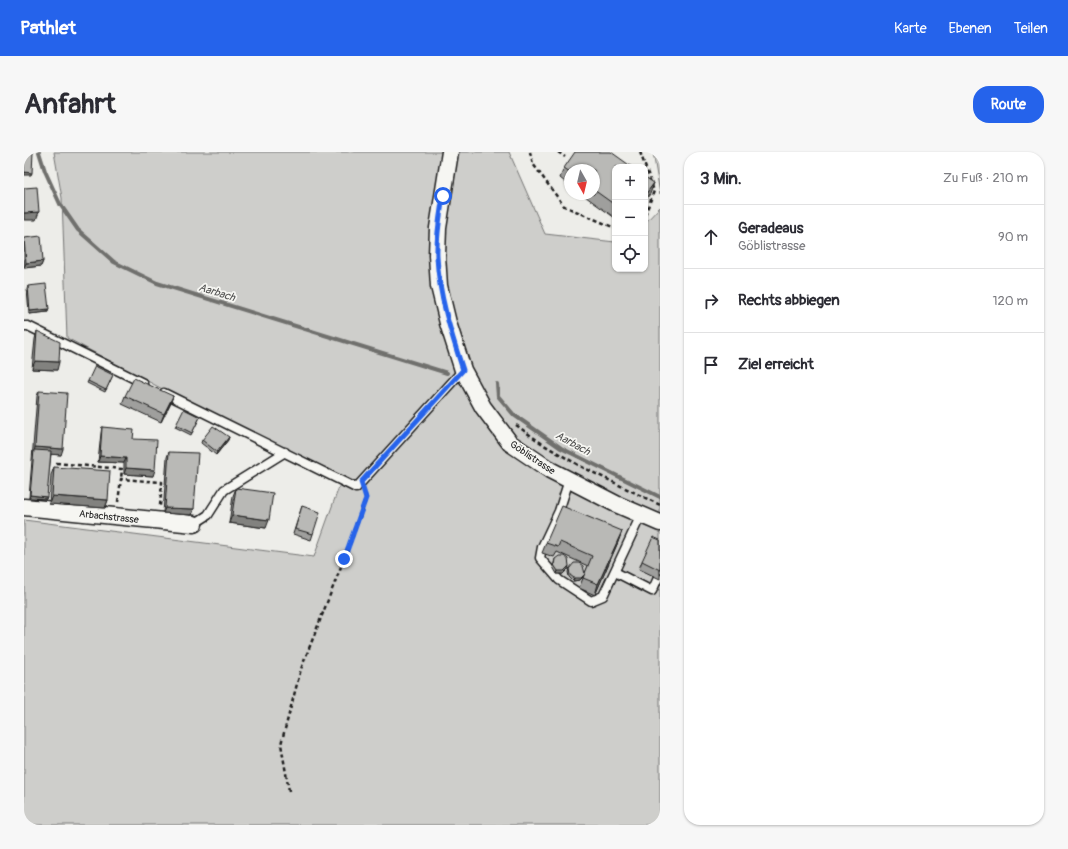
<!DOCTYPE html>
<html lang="de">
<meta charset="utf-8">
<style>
:root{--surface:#fff;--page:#f7f7f7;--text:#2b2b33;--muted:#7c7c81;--line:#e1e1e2;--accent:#2563eb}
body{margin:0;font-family:Pangolin,sans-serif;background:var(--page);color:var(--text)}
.controls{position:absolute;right:12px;top:12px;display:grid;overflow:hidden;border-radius:8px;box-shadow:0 1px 3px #0004}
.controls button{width:36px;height:36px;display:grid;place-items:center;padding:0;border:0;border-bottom:1px solid var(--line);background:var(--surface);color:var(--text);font:20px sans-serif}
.compass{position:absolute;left:540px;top:12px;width:36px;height:36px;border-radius:50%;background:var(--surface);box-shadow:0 1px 3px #0004;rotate:172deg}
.stop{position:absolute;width:12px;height:12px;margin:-9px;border:3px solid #2563eb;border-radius:50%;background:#fff}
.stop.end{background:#2563eb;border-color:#fff;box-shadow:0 1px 4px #0008}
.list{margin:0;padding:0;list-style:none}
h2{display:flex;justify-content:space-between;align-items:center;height:52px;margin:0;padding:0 16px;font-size:17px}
h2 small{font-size:13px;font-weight:400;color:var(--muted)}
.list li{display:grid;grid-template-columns:26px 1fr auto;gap:12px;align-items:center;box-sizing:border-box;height:64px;padding:0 16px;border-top:1px solid var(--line)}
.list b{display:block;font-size:15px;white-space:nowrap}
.list p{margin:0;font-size:13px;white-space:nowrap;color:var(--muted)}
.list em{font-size:13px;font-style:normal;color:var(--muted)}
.icon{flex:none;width:22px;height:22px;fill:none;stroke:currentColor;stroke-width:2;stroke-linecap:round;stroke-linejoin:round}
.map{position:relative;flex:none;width:636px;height:673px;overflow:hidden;border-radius:16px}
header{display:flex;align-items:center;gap:24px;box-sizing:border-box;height:56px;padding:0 20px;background:var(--accent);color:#fff}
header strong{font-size:19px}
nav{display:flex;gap:22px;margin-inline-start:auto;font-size:14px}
.intro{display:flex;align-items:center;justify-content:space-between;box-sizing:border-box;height:96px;padding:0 24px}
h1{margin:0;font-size:28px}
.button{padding:10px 18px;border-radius:16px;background:var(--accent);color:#fff;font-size:14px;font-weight:700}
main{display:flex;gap:24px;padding:0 24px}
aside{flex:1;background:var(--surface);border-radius:16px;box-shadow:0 1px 3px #0004}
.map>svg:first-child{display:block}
.green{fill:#cececb;stroke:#757574}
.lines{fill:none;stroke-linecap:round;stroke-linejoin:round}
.stream{stroke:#6f6f6d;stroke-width:4}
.service-casing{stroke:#1c1c1c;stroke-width:11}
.minor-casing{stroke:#1c1c1c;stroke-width:19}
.path{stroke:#1c1c1c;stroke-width:2.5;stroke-dasharray:4 3;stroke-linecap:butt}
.service{stroke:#f6f6f2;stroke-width:8}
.minor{stroke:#f6f6f2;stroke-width:16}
.wall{fill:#9f9f9d;stroke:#1c1c1c}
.shaded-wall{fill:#82827f;stroke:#1c1c1c}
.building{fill:#b9b9b6;stroke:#1c1c1c}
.route{stroke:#2563eb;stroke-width:5}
.labels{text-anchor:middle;stroke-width:3.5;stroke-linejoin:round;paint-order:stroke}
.street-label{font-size:10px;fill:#1c1c1c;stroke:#f6f6f2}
.water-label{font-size:11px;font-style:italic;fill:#535352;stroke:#f6f6f2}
</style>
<header>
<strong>Pathlet</strong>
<nav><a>Karte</a><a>Ebenen</a><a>Teilen</a></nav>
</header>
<div class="intro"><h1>Anfahrt</h1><a class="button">Route</a></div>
<main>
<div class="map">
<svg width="636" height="673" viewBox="0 0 636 673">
<rect width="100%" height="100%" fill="#edede9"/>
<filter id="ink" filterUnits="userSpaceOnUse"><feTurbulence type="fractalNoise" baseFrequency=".025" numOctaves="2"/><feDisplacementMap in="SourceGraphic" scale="8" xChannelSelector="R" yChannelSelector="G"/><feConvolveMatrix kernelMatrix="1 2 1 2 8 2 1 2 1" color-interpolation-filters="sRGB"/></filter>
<g filter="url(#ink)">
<!-- green -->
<g class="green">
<polygon points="30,0 485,0 521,82 591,90 591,117 621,117 621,71 636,55 636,673 0,673 0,368 290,405 316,332 43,186 38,46"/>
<polygon points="629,0 636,0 636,42"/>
</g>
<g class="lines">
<!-- stream -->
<g class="stream">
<polyline points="15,0 21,19 36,52 54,78 90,110 133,131 423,221"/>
<polyline points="473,232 474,244 490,263 537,296 636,345"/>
</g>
<!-- service casing -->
<g class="service-casing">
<g id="service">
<polyline points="0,174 4,174 119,231"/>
<polyline points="140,241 332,336 439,218"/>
<polyline points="545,328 535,359 518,395 516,406 535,428 567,449 579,444 617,363"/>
<polyline points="170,372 184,363 200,338 261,300"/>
<polyline points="591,420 628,439 634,426"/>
</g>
</g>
<!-- minor casing -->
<g class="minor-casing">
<g id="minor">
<polyline points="426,0 414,76 413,103 415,134 424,171 439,218 459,255 486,291 526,318 592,352 636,371"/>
<polyline points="0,355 170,372"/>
</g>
</g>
<!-- path -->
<g class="path">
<polyline points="506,0 509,12 540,54 591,76"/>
<polyline points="534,0 541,5"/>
<polyline points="616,0 630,39 621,63"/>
<polyline points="492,273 520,293 556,314 636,353"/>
<polyline points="32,311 98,317 97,327"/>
<polyline points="94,350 97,327 138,330 136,354"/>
<polyline points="265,639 257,592 277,517 320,407 342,346 341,342"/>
</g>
<!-- service -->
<use href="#service" class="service"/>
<!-- minor -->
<use href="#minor" class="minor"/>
</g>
<!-- wall -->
<g class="wall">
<polygon points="591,15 591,66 558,42 570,42 570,18 546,18 546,34 536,26 540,16"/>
<polygon points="0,86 19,109 17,114 0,116"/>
<polygon points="4,134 24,160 5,162 3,136"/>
<polygon points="13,179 33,218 8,217 11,187"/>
<polygon points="88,225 81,240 63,231 64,229"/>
<polygon points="15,239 37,303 27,302 22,347 5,346 13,244"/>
<polygon points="101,244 149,244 146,252 137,270 98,252"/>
<polygon points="175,267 167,283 151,275 152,273"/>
<polygon points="78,275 109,287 129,324 100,322 100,311 74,310 77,281"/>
<polygon points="205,285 204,288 192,303 177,291 178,288"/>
<polygon points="145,300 170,357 168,363 139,361 143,305"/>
<polygon points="30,315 84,348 81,356 25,352 27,323"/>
<polygon points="212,336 242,376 205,371 209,344"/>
<polygon points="278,354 289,382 287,388 269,382"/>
<polygon points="598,379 594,390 571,443 555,436 564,414 533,400 530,405 518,401 522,391"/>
<polygon points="636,388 636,427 615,417 618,409"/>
<polygon points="531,407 544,417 539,422 533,422 529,415"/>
<polygon points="545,417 560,424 556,428 549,429 545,425 544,420"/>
</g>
<!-- shaded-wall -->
<g class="shaded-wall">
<polygon points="0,20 8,21 7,23 0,23"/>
<polygon points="630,31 626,42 621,49 621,43"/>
<polygon points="15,60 12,68 0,68 0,61"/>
<polygon points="19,109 17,114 0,116 2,111"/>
<polygon points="25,157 24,160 5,162 6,159"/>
<polygon points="11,209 35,210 33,218 8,217"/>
<polygon points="149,244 146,252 137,270 140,262"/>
<polygon points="205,285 204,288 192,303 193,300"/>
<polygon points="11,295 39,297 37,303 10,301"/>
<polygon points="76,304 102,306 100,311 74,310"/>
<polygon points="102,316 131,318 129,324 100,322"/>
<polygon points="6,343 23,345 22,347 5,346"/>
<polygon points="28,344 84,348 81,356 25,352"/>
<polygon points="141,356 170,357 168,363 139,361"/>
<polygon points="208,363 245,368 242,376 205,371"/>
<polygon points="598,379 594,390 571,443 574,432"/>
<polygon points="545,414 544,417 539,422 533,422 534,419"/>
<polygon points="561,422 560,424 556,428 549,429 550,426"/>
</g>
<!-- building -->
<g class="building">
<polygon points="0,0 9,0 8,21 0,20"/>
<polygon points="551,0 587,0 608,15 591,15 591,53 570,38 570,18 546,18 546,20 540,16"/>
<polygon points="621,25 630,31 621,43"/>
<polygon points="13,35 15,60 0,61 0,36"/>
<polygon points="17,84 19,109 2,111 0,86"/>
<polygon points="22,132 25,157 6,159 4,134"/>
<polygon points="13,179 36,190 35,210 11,209"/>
<polygon points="71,214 89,223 82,238 64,229"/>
<polygon points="110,226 149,244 140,262 101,244"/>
<polygon points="15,239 43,241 39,297 11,295"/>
<polygon points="160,257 176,265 168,281 152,273"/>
<polygon points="189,274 205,285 193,300 178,288"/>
<polygon points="78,275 110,278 109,287 133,288 131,318 102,316 102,306 76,304"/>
<polygon points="10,298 27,299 23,345 6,343"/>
<polygon points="145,300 174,301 170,357 141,356"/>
<polygon points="30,315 86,319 84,348 28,344"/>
<polygon points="212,336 249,341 245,368 208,363"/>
<polygon points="278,354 296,360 289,382 271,377"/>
<polygon points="538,354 598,379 574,432 559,426 568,404 536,390 534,395 522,391"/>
<polygon points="629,385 636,388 636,418 618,409"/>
<polygon points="535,404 540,404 544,407 545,414 540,419 534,419 530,413 531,407"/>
<polygon points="550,411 555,411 559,414 561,422 557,426 550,426 546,423 545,417"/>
</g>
</g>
<g class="lines" filter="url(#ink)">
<!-- route -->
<path class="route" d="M320,407l22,-61 -5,-16 102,-112c-12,-37 -24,-74 -26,-113 -1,-21 3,-41 6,-61"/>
</g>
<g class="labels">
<!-- street labels -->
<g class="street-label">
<text transform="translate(509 305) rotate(34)" y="4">Göblistrasse</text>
<text transform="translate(85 364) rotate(6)" y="4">Arbachstrasse</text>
</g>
<!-- water labels -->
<g class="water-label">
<text transform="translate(193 140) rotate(17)" y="4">Aarbach</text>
<text transform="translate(549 291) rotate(29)" y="4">Aarbach</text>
</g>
</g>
</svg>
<div class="controls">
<button>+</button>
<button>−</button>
<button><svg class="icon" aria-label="locate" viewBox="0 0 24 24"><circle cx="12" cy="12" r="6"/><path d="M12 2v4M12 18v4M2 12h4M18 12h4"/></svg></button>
</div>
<svg class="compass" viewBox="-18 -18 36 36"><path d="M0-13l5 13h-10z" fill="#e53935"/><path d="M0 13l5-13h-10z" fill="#7c7c81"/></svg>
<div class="stop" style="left:419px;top:44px"></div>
<div class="stop end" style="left:320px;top:407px"></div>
</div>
<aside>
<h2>3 Min.<small>Zu Fuß · 210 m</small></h2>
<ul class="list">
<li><svg class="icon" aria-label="ahead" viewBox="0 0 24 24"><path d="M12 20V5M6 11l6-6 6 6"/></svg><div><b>Geradeaus</b><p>Göblistrasse</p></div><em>90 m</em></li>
<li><svg class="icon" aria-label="right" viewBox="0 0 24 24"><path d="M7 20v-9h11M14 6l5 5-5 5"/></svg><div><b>Rechts abbiegen</b></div><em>120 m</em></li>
<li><svg class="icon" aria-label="arrive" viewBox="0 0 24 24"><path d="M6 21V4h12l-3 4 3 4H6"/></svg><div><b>Ziel erreicht</b></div></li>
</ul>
</aside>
</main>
